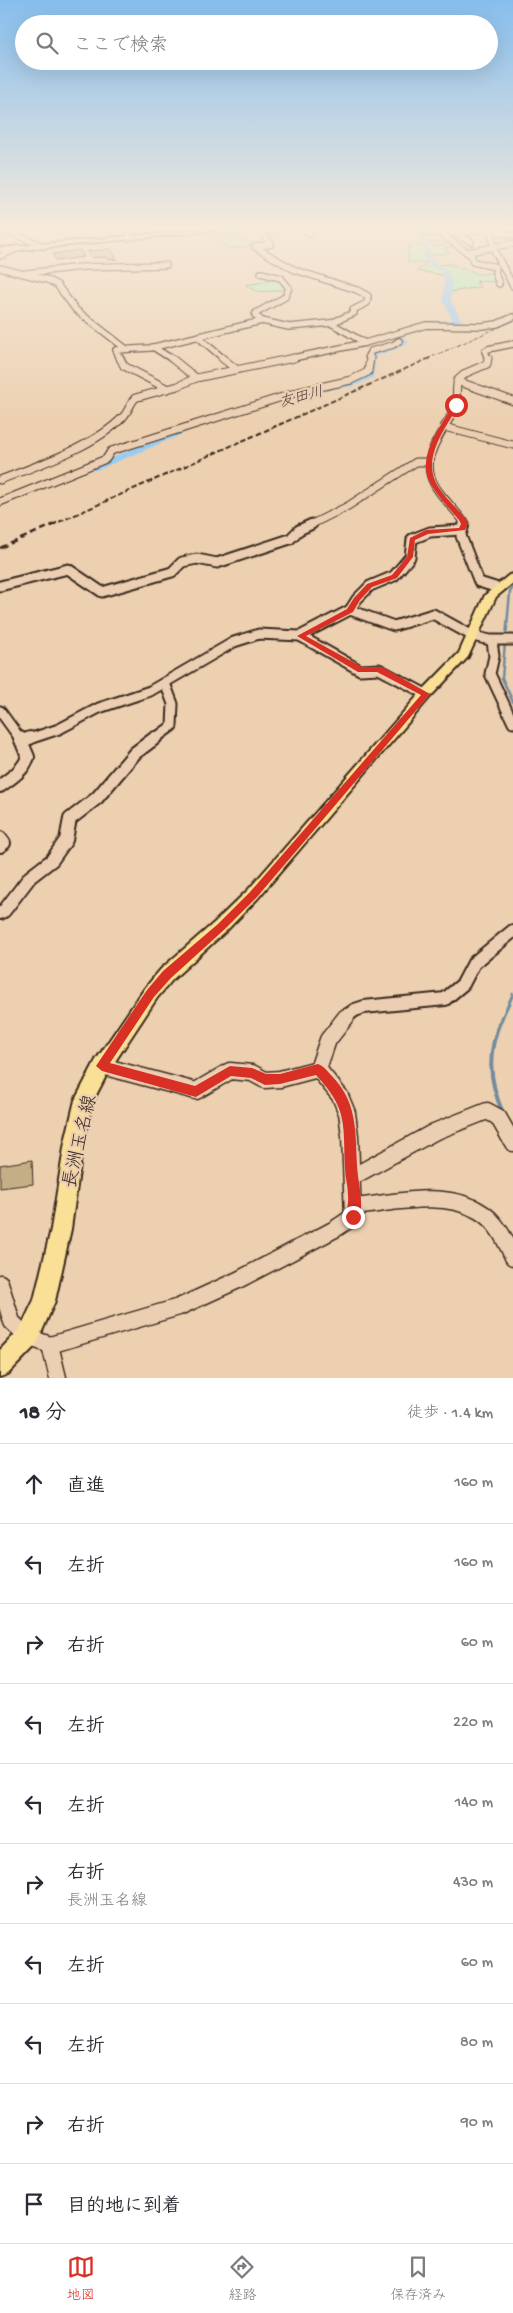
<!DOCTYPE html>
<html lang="ja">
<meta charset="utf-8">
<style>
:root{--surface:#fff;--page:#f2f2f3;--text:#2b2b33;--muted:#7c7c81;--line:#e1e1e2;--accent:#d93025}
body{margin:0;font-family:"Gochi Hand","Klee One",sans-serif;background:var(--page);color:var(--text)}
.stop{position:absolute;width:15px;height:15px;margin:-11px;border:4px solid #d93025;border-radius:50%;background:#fff}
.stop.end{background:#d93025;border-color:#fff;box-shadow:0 1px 5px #0008}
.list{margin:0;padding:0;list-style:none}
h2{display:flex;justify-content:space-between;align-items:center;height:65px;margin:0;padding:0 20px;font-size:21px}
h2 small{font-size:16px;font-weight:400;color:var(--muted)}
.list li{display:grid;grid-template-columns:32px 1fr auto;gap:15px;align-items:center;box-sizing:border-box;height:80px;padding:0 20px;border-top:1px solid var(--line)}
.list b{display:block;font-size:19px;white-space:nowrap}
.list p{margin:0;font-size:16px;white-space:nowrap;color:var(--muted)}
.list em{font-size:16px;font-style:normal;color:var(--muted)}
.icon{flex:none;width:28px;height:28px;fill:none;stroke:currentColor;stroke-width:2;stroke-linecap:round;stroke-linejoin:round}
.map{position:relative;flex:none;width:513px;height:1378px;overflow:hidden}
.search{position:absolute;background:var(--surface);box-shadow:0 5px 20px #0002;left:15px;right:15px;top:15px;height:55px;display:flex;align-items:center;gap:12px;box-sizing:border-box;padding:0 18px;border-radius:28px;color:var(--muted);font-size:19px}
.sheet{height:865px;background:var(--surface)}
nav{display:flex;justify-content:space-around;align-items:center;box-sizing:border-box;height:70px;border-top:1px solid var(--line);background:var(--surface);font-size:14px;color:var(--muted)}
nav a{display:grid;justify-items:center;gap:2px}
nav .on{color:var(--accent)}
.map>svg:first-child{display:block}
.green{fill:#acecb4;stroke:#748b69}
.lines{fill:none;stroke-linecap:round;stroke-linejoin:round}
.stream-far2{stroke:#728b9f;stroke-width:2.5}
.stream-far1{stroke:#728b9f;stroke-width:3}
.stream{stroke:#728b9f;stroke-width:4}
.river{fill:#96ccf5;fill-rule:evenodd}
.building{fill:#c4ae85;stroke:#3b2a1e}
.minor-far4-casing{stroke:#3b2a1e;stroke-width:8}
.minor-far3-casing{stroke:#3b2a1e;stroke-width:9}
.minor-far2-casing{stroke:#3b2a1e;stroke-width:13}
.minor-far1-casing{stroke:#3b2a1e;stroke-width:16}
.minor-casing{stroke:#3b2a1e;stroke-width:19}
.major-casing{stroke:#3b2a1e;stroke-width:4}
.minor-far4{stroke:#eccfb3;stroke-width:5.5}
.minor-far3{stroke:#eccfb3;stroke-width:7}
.minor-far2{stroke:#eccfb3;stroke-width:9}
.minor-far1{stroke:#eccfb3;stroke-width:12}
.minor{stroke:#eccfb3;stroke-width:16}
.major{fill:#fadf96;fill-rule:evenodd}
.rail-far2{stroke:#3b2a1e;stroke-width:1;stroke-dasharray:4.5 2;stroke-linecap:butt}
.rail-far1{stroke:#3b2a1e;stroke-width:2;stroke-dasharray:5.5 2.5;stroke-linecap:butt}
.rail{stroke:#3b2a1e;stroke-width:2.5;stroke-dasharray:7 4;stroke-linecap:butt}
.route{fill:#d93025}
.labels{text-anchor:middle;stroke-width:4.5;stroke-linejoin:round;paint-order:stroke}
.far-water-label{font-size:15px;font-style:italic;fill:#49423e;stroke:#eccfb3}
.near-street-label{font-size:19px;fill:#3b2a1e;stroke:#eccfb3}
</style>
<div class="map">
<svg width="513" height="1378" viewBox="0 0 513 1378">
<rect width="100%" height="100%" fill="#ecd0b0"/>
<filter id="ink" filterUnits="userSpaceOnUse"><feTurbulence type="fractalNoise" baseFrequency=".02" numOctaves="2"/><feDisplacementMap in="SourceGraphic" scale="10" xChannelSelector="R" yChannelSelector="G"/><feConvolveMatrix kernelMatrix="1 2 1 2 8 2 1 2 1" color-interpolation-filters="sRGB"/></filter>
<g filter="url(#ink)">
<!-- green -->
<g class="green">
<polygon points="423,231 427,232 428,237 444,237 449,241 430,242 433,246 453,244 456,246 444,248 449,253 429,255"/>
<polygon points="241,233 242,238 253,245 229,249 218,242 215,235"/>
<polygon points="424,245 429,263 443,271 443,275 417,271 427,263 408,262 408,246"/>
<path d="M451,264c9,6 15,3 26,10l15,-1 4,9 -19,-1 2,1 -3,1 5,4 -31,5 -4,-21 -9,-6z"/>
<path d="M271,277l9,2 8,9 -2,2c-16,0 -27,6 -40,-5l28,-5z"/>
</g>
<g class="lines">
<!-- stream-far2 -->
<g class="stream-far2">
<polyline points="506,637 510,592 513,587"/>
<polyline points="505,643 502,678 513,702"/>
</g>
<!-- stream-far1 -->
<polyline class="stream-far1" points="502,1018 513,994"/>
<!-- stream -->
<path class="stream" d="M502,1017c-15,34 -14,62 1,96"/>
<!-- river -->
<g class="river">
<polygon points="419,230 425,230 432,261 449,271 452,283 451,301 462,322 461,324 440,325 436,323 440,321 453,320 443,301 444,283 442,272 425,262"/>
<polygon points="402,328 406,330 397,334 409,341 406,345 376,356 373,378 353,386 321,391 321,387 348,382 366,375 369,353 399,341 386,334"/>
<polygon points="184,427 187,428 187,432 97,470 89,470 88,468"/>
</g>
</g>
<!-- building -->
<g class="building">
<polygon points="111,249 117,259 108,260 106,257 92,258 88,251"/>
<polygon points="80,250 84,257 56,261 53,254"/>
<polygon points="32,1160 33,1184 0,1188 0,1165"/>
</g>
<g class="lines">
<!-- minor-far4 casing -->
<g class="minor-far4-casing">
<g id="minor-far4">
<polyline points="5,230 43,246"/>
<polyline points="129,230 129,238"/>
<polyline points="260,230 271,244 255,247 295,270 357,290 368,296 367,303 353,310 354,313 331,323"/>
<polyline points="260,230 276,230"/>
<polyline points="305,230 310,234"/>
<polyline points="428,230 428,233 456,233 478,230"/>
<polyline points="487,230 513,235"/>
<polyline points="490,230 495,252 513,286"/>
<polyline points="440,233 472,256 473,262 496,267 495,273 499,284"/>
<polyline points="457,234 471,242"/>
<polyline points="498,246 513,244"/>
<polyline points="467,252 490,248"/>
<polyline points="0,256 19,248"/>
<polyline points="0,268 48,280 57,285 76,310 125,348"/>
<polyline points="27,273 83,267 166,265"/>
<polyline points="261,273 281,278 289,288 285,297 256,313 255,315 262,321"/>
<polyline points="198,337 224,359"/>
<polyline points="153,347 172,359"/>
<polyline points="120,359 116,350 150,348 262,321 289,327 331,323 365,343"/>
<polyline points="288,359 365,343 426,325 482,326 497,324 513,317"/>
<polyline points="370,359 368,356 371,351 393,345 399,341"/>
<polyline points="488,359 485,351 488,349 513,344"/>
</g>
</g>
<!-- minor-far3 casing -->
<g class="minor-far3-casing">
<g id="minor-far3">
<polyline points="120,358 124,366 168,389"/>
<polyline points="171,358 196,378"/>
<polyline points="222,358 236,369"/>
<polyline points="457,381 513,401"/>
<polyline points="444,427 513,445"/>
<path d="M0,480c38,-15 94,-33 123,-63 5,-5 7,-13 12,-19l43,-12 18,-8 98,-20"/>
<polyline points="0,502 106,459 111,451 298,392 351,380 368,372 370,358"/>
<polyline points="310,525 348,506 416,462 428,462"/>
<path d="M464,525l-2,-6c-23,-28 -46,-43 -24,-81 5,-10 13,-20 17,-31 3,-9 0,-18 3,-27l8,-7 21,-9 1,-6"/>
</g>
</g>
<!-- minor-far2 casing -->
<g class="minor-far2-casing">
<g id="minor-far2">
<polyline points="464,524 461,536 479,582 498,588"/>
<polyline points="0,586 68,569 102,592 172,572 182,562 197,559 217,563 290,539 299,530 312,524"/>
<polyline points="350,610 394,626 433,614 473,636 490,640 513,640"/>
<polyline points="300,636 360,670 379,669 426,694"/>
<polyline points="492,641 494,656 490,674 513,723"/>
<polyline points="0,711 21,740"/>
<polyline points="26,740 59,729 99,708 150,691 234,642 259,634 300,636 350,610 357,599 370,586 394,576 410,557 412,539 430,532 461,530"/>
<polyline points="153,740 172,726 173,704 165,683"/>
</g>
</g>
<!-- minor-far1 casing -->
<g class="minor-far1-casing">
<g id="minor-far1">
<polyline points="22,741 30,738"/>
<path d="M0,786c11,-8 23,-15 28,-29l-8,-19"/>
<polyline points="0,838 4,843 0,846"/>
<polyline points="0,913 4,911 30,877 52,860 66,840 70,819 97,798 135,753 155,738"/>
<polyline points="344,1018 355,1010 364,1007 445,999 463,984 474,963 513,931"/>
</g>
</g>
<!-- minor casing -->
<g class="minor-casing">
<g id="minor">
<polyline points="102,1066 196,1091 230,1071 252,1073 265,1080 280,1079 318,1069"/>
<polyline points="318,1069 328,1040 346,1017"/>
<polyline points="352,1177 434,1132 487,1111 498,1117 513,1143"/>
<path d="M354,1207c39,-4 90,-17 125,4 17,9 27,30 34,46"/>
<polyline points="0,1283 12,1322 28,1337 50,1345 179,1307 238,1280 335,1229 353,1217 350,1136 347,1113 340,1096 318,1069"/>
<polyline points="50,1345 58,1378"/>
</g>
</g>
<!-- major casing -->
<g class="major-casing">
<g id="major">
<polygon points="196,230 220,230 0,252 0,248"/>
<polygon points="513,574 513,583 496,597 468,657 430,697 258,898 227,930 173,979 157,998 108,1072 93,1101 83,1142 71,1229 55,1301 36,1345 8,1374 0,1377 0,1350 20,1329 34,1300 51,1229 65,1142 75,1100 96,1060 145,988 161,969 215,922 248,890 422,691 459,653 485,595 509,575"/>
</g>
</g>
<!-- minor-far4 -->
<use href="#minor-far4" class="minor-far4"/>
<!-- minor-far3 -->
<use href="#minor-far3" class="minor-far3"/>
<!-- minor-far2 -->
<use href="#minor-far2" class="minor-far2"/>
<!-- minor-far1 -->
<use href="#minor-far1" class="minor-far1"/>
<!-- minor -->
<use href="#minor" class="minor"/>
<!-- major -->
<use href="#major" class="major"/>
<!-- rail-far2 -->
<polyline class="rail-far2" points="427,359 513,321"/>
<!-- rail-far1 -->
<polyline class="rail-far1" points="52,525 430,358"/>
<!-- rail -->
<polyline class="rail" points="0,548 55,524"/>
</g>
</g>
<!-- sky -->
<linearGradient id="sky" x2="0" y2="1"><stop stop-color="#87beed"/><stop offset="0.54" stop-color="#f6eadb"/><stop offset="1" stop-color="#f6eadb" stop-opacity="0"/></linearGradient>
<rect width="513" height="423" fill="url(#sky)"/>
<!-- route -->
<path class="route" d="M454,404l5,1c-14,23 -36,52 -23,78 7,13 21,25 30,36l2,5 -3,6 -37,4 -13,6 -2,17 -16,21 -25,9 -12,13 -7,12 -47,24 56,31h20l48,27 -173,203 -32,32 -54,49 -17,19 -44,66 85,23 35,-20 22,2 14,6h14l38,-10c6,2 10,8 14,12 29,30 22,63 26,100 2,15 6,31 0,46l-5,2 -4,-2c-4,-9 0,-18 -1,-27 0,-9 -3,-18 -3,-27 -2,-44 3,-59 -29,-93l-36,9 -15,1 -14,-7 -20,-2 -35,21 -94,-26 -6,-5 51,-76 16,-19 55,-47 32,-32 171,-197 -44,-23h-19l-61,-36 50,-27 7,-11 13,-14 25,-9 15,-18 3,-19 16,-8 33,-2 2,-4 -2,-4c-9,-11 -20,-22 -27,-34 -18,-26 8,-59 22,-82z"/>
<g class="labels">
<!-- far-water labels -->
<g class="far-water-label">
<text transform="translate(301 396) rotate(-15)" y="5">友田川</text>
</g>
<!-- near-street labels -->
<g class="near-street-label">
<text transform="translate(78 1141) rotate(-77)" y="7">長洲玉名線</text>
</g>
</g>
</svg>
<div class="stop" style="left:456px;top:405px"></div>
<div class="stop end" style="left:353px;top:1217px"></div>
<div class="search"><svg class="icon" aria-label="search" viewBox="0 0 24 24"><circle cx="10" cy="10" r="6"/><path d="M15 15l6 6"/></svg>ここで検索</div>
</div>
<section class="sheet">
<h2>18 分<small>徒歩 · 1.4 km</small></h2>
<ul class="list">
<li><svg class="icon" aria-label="ahead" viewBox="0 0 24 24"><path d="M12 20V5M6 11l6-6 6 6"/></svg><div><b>直進</b></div><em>160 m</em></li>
<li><svg class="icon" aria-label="left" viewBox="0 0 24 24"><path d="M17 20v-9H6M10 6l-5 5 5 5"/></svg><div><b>左折</b></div><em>160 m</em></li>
<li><svg class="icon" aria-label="right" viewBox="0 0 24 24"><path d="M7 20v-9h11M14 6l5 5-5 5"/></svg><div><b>右折</b></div><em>60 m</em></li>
<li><svg class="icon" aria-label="left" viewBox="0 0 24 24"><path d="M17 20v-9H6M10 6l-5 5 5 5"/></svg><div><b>左折</b></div><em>220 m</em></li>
<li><svg class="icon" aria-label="left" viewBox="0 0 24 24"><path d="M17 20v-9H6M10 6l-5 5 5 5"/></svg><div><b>左折</b></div><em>140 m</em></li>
<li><svg class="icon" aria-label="right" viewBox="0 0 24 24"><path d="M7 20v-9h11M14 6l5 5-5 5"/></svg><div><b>右折</b><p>長洲玉名線</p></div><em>430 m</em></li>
<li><svg class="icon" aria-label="left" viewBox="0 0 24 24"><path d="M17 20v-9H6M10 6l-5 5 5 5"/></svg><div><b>左折</b></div><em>60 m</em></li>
<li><svg class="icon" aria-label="left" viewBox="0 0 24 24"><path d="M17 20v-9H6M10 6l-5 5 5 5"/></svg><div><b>左折</b></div><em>80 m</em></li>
<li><svg class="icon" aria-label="right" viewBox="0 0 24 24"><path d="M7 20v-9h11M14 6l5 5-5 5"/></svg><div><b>右折</b></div><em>90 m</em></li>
<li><svg class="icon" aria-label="arrive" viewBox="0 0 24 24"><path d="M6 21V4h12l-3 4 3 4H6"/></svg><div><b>目的地に到着</b></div></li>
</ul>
</section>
<nav>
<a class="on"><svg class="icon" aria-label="map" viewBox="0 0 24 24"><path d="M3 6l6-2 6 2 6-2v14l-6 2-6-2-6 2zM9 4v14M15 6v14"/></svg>地図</a>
<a><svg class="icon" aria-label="directions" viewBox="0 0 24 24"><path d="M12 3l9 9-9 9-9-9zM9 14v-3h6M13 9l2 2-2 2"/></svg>経路</a>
<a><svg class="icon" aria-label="saved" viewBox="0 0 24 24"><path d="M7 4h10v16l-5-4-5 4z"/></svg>保存済み</a>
</nav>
